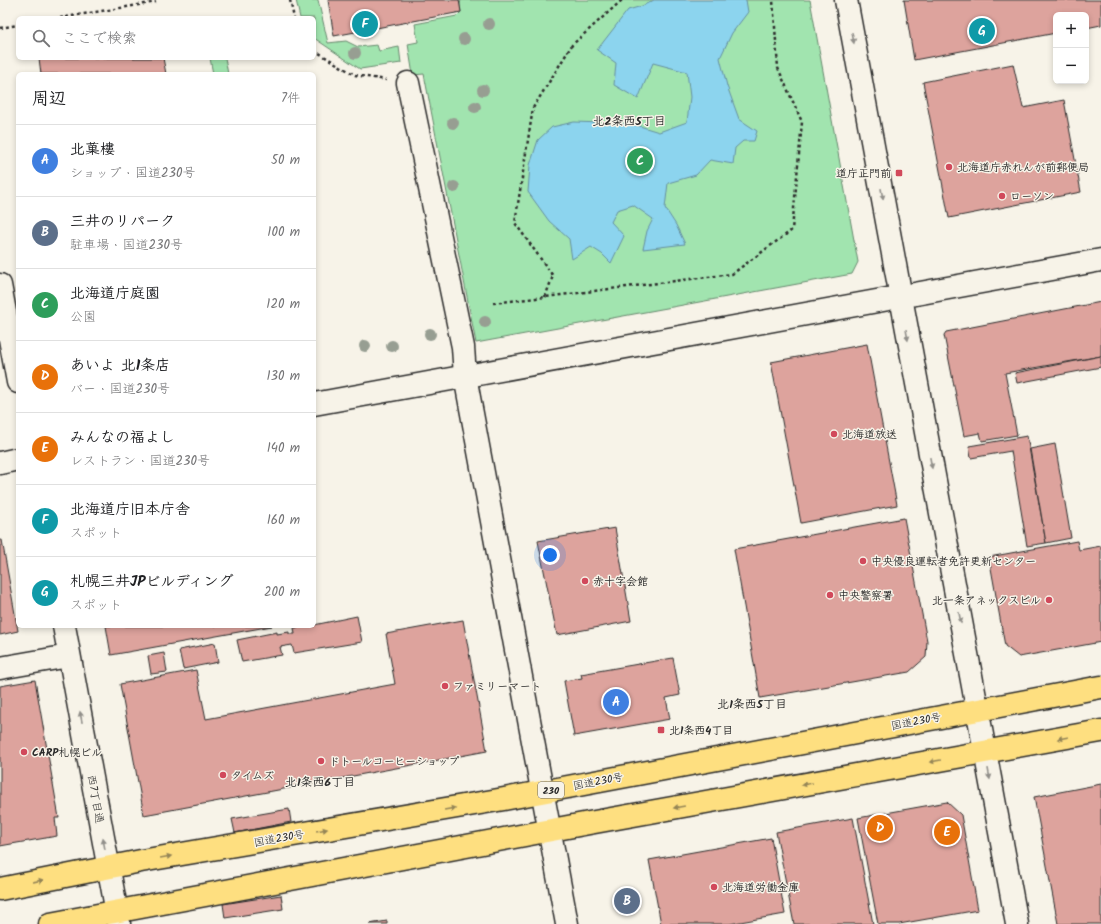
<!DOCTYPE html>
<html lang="ja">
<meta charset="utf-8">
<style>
:root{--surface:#fff;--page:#f2f2f2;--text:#202124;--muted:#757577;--line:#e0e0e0;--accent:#ea580c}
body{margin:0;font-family:Kalam,"Klee One",sans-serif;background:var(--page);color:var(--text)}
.controls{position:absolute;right:12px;top:12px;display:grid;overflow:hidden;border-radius:6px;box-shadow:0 2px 6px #0003}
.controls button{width:36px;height:36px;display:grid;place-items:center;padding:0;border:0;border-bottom:1px solid var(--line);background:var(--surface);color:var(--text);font:20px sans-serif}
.you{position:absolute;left:550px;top:555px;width:14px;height:14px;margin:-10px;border:3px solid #fff;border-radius:50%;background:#1a73e8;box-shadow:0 0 0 6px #1a73e833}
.badge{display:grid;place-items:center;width:26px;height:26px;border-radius:50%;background:var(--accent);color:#fff;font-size:13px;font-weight:700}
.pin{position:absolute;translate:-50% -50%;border:2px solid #fff;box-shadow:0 1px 4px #0006}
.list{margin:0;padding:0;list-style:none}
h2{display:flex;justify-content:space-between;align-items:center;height:52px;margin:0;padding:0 16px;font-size:17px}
h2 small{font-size:13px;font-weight:400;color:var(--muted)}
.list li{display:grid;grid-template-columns:26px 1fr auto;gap:12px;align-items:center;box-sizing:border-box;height:72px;padding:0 16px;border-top:1px solid var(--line)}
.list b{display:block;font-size:15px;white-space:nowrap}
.list p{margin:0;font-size:13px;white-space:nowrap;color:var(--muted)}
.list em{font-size:13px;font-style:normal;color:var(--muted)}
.icon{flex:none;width:22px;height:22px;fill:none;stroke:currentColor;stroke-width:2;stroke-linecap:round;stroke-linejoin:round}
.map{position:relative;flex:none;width:1101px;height:924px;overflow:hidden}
.search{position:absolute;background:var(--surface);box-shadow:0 2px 6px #0003;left:16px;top:16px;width:300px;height:44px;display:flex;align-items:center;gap:10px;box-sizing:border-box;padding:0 14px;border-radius:6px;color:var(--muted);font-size:15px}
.panel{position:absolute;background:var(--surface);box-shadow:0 2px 6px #0003;left:16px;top:72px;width:300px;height:556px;border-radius:6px}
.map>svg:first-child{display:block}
.green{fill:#a1e4af;stroke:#66886d}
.water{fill:#8cd4ee;stroke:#6590a0}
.building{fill:#dda39d;stroke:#2b2b2b}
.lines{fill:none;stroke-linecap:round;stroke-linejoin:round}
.minor-casing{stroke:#2b2b2b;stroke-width:25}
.highway-casing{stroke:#2b2b2b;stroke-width:25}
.path{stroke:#2b2b2b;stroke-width:2.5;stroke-dasharray:3 3;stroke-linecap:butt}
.minor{stroke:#f7f3e8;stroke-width:22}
.highway{stroke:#fedf80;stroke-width:22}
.tree{fill:#979e92}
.oneway{fill:#918f8a}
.oneway2{fill:#948556}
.poi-dot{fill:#d1495b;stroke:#f7f3e8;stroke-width:1.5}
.labels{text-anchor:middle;stroke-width:3;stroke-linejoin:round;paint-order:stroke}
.shield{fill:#f7f3e8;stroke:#686764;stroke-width:1}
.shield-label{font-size:10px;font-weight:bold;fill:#2b2b2b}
.poi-label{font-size:11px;font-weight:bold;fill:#2b2b2b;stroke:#f7f3e8;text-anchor:start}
.street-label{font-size:11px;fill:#2b2b2b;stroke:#f7f3e8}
.neighbourhood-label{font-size:12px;font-weight:bold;fill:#2b2b2b;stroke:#f7f3e8}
</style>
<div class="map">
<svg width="1101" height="924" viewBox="0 0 1101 924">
<rect width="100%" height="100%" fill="#f7f3e8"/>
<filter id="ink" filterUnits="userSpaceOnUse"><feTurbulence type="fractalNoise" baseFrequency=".025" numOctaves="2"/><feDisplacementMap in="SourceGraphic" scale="8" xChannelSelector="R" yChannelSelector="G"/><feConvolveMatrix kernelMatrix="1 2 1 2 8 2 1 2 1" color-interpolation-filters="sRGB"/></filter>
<g filter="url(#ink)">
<!-- green -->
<g class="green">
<polygon points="296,0 318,0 328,43 346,41 358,47 377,45 379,51 399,47 401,63 360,69 314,38 314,18 300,18"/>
<polygon points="461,0 810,0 858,262 852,274 476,343 424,74 413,75 408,44 418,42 415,24 457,16 461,12 460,5"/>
<polygon points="210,58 225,58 228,74 213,74"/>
</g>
<!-- water -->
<polygon class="water" points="654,0 746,0 748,12 732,33 720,58 727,86 739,119 757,131 754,141 743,141 735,148 733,164 710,160 696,175 668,183 665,208 676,225 685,244 643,249 647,231 653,219 633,205 617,210 611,222 624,236 611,263 602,254 591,247 572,259 569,239 549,221 528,192 530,165 538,140 552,127 574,122 633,124 659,132 687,122 690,97 687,72 653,63 638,99 614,85 616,63 597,50 628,10 642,6"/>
<!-- building -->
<g class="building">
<polygon points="328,0 459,0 461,12 334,36"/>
<polygon points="904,0 1101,0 1101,25 1086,28 1086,15 1056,15 1056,33 914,60"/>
<polygon points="39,58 163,58 166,74 41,74"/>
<polygon points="1013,64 1023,108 1064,100 1081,192 949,218 923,82"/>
<polygon points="1101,302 1101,356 1005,373 1017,435 982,441 980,433 964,436 944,335 946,332"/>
<polygon points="867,344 897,505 801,523 771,362"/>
<polygon points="1101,356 1101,367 1017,383 1015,373"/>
<polygon points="1027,436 1046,543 1027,546 1011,451 971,458 969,446"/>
<polygon points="1055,444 1071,538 1046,543 1030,449"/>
<polygon points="904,518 927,641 926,657 909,672 760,698 734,549"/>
<polygon points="615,528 631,621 557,635 538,541"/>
<polygon points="0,540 2,540 18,631 0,635"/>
<polygon points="1077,541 1079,550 1101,546 1101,642 1019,657 1005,646 989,557"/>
<polygon points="357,616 362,642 294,653 292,645 280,647 282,655 242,662 237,640 277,632 277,634 289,632 289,634 295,634 294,628 314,626 314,625"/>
<polygon points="463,620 487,751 144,815 120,684 196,670 206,719 395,684 386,634"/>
<polygon points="106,626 272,626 111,655"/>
<polygon points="215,643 218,662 183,669 179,650"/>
<polygon points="164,653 167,672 151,674 148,656"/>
<polygon points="673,658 680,695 666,698 670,719 574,736 564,681 582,678 581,674"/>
<polygon points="35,680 59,818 55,818 57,836 0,846 0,686"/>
<polygon points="1101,784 1101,924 1058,924 1034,797"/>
<polygon points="947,802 961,815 978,910 899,924 878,924 858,818"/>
<polygon points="289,809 291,822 235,833 232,819"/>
<polygon points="853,818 873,924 794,924 776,832"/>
<polygon points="771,838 785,914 729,924 661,924 649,860"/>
<polygon points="281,895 283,909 225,918 223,904"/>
<polygon points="387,921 387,924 369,924"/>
</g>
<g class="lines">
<!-- minor casing -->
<g class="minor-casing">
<g id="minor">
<polyline points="846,0 1017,924"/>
<polyline points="408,83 463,347 465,376 567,924"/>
<polyline points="0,285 18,382"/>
<polyline points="314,404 1101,260"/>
<polyline points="0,463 18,459"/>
<polyline points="64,626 119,924"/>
<polyline points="0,668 69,656"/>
</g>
</g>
<!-- highway casing -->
<g class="highway-casing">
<g id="highway">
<polyline points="0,889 141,861 504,799 1101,687"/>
<polyline points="50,924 589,823 1101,731"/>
</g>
</g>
<!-- path -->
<g class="path">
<polyline points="290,0 294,18"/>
<polyline points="60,18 156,2"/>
<polyline points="0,28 18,25"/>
<polyline points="314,50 355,75 386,80"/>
<polyline points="545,297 553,276 515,223 533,108 572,45 622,0"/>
<polyline points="493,303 545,297 732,274 792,230 802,122 778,68 773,0"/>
</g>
<!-- minor -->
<use href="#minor" class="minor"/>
<!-- highway -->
<use href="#highway" class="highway"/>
</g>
<!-- trees -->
<g class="tree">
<circle cx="489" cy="24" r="6"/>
<circle cx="464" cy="39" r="6"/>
<circle cx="355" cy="53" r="6"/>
<circle cx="483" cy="90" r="6"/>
<circle cx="475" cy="107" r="6"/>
<circle cx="453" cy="123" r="6"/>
<circle cx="454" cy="187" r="6"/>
<circle cx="485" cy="322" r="6"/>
<circle cx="430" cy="334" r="6"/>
<circle cx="365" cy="346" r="6"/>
<circle cx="392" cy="346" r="6"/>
</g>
<!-- one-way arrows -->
<defs><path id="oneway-solid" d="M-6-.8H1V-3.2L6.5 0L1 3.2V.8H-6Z"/></defs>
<g class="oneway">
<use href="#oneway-solid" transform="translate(853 38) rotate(80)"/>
<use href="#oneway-solid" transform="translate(882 194) rotate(80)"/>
<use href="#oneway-solid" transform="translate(907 335) rotate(80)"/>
<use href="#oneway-solid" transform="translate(931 463) rotate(79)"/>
<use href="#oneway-solid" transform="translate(960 618) rotate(79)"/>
<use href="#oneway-solid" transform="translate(81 717) rotate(-101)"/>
<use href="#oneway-solid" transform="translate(989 774) rotate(80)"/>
<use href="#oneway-solid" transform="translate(104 844) rotate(-100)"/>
</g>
<g class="oneway2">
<use href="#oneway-solid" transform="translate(1063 738) rotate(170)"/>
<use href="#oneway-solid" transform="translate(935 761) rotate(170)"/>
<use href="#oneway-solid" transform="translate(807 784) rotate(170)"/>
<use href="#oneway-solid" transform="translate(679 807) rotate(170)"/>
<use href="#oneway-solid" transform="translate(450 809) rotate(-10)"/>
<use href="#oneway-solid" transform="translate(322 830) rotate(-10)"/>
<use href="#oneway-solid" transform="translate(166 857) rotate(-10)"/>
<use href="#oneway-solid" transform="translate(38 881) rotate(-11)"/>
</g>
</g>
<!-- markers -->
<g class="poi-dot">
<circle cx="949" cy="167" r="4"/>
<rect x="895" y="169" width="8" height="8" rx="2"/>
<circle cx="1002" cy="196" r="4"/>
<circle cx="834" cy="434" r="4"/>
<circle cx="863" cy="561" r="4"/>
<circle cx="585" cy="581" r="4"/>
<circle cx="830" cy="595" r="4"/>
<circle cx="1049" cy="600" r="4"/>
<circle cx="445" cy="686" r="4"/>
<rect x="657" y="726" width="8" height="8" rx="2"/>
<circle cx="24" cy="752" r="4"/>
<circle cx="321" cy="761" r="4"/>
<circle cx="223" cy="775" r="4"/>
<circle cx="714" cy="887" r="4"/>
</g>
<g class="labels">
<!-- shield labels -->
<rect class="shield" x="538" y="782" width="26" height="16" rx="3"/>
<g class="shield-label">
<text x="551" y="794">230</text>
</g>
<!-- poi labels -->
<g class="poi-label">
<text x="957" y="171">北海道庁赤れんが前郵便局</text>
<text x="891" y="177" text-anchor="end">道庁正門前</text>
<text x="1010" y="200">ローソン</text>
<text x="842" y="438">北海道放送</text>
<text x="871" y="565">中央優良運転者免許更新センター</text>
<text x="593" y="585">赤十字会館</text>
<text x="838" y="599">中央警察署</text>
<text x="1041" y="604" text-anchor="end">北一条アネックスビル</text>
<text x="453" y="690">ファミリーマート</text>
<text x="669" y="734">北1条西4丁目</text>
<text x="32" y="756">CARP札幌ビル</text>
<text x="329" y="765">ドトールコーヒーショップ</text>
<text x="231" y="779">タイムズ</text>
<text x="722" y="891">北海道労働金庫</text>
</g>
<!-- street labels -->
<g class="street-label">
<text transform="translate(916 721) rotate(-11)" y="4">国道230号</text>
<text transform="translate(598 781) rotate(-11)" y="4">国道230号</text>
<text transform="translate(96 799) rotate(80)" y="4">西7丁目通</text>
<text transform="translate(279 838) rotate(-10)" y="4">国道230号</text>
</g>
<!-- neighbourhood labels -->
<g class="neighbourhood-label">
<text x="629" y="125">北2条西5丁目</text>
<text x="752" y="708">北1条西5丁目</text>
<text x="320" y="786">北1条西6丁目</text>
</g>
</g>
</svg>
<div class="controls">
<button>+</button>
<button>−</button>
</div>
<div class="you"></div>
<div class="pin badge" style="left:616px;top:702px;background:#3f7fe0">A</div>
<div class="pin badge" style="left:627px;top:901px;background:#5c6f8a">B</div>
<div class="pin badge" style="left:640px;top:161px;background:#2e9e5b">C</div>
<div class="pin badge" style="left:880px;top:828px;background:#e8710a">D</div>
<div class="pin badge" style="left:947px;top:832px;background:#e8710a">E</div>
<div class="pin badge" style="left:365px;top:24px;background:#0f9aa8">F</div>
<div class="pin badge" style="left:982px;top:31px;background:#0f9aa8">G</div>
<div class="search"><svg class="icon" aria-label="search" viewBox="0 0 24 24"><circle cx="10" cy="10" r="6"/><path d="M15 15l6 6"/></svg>ここで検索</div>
<section class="panel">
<h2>周辺<small>7件</small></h2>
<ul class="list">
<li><span class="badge" style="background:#3f7fe0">A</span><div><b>北菓樓</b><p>ショップ · 国道230号</p></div><em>50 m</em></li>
<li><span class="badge" style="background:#5c6f8a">B</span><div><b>三井のリパーク</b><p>駐車場 · 国道230号</p></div><em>100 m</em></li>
<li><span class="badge" style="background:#2e9e5b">C</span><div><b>北海道庁庭園</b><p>公園</p></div><em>120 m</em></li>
<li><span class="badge" style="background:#e8710a">D</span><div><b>あいよ 北1条店</b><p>バー · 国道230号</p></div><em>130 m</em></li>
<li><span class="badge" style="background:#e8710a">E</span><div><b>みんなの福よし</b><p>レストラン · 国道230号</p></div><em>140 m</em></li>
<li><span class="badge" style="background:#0f9aa8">F</span><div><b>北海道庁旧本庁舎</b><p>スポット</p></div><em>160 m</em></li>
<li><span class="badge" style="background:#0f9aa8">G</span><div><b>札幌三井JPビルディング</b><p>スポット</p></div><em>200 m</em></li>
</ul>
</section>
</div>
